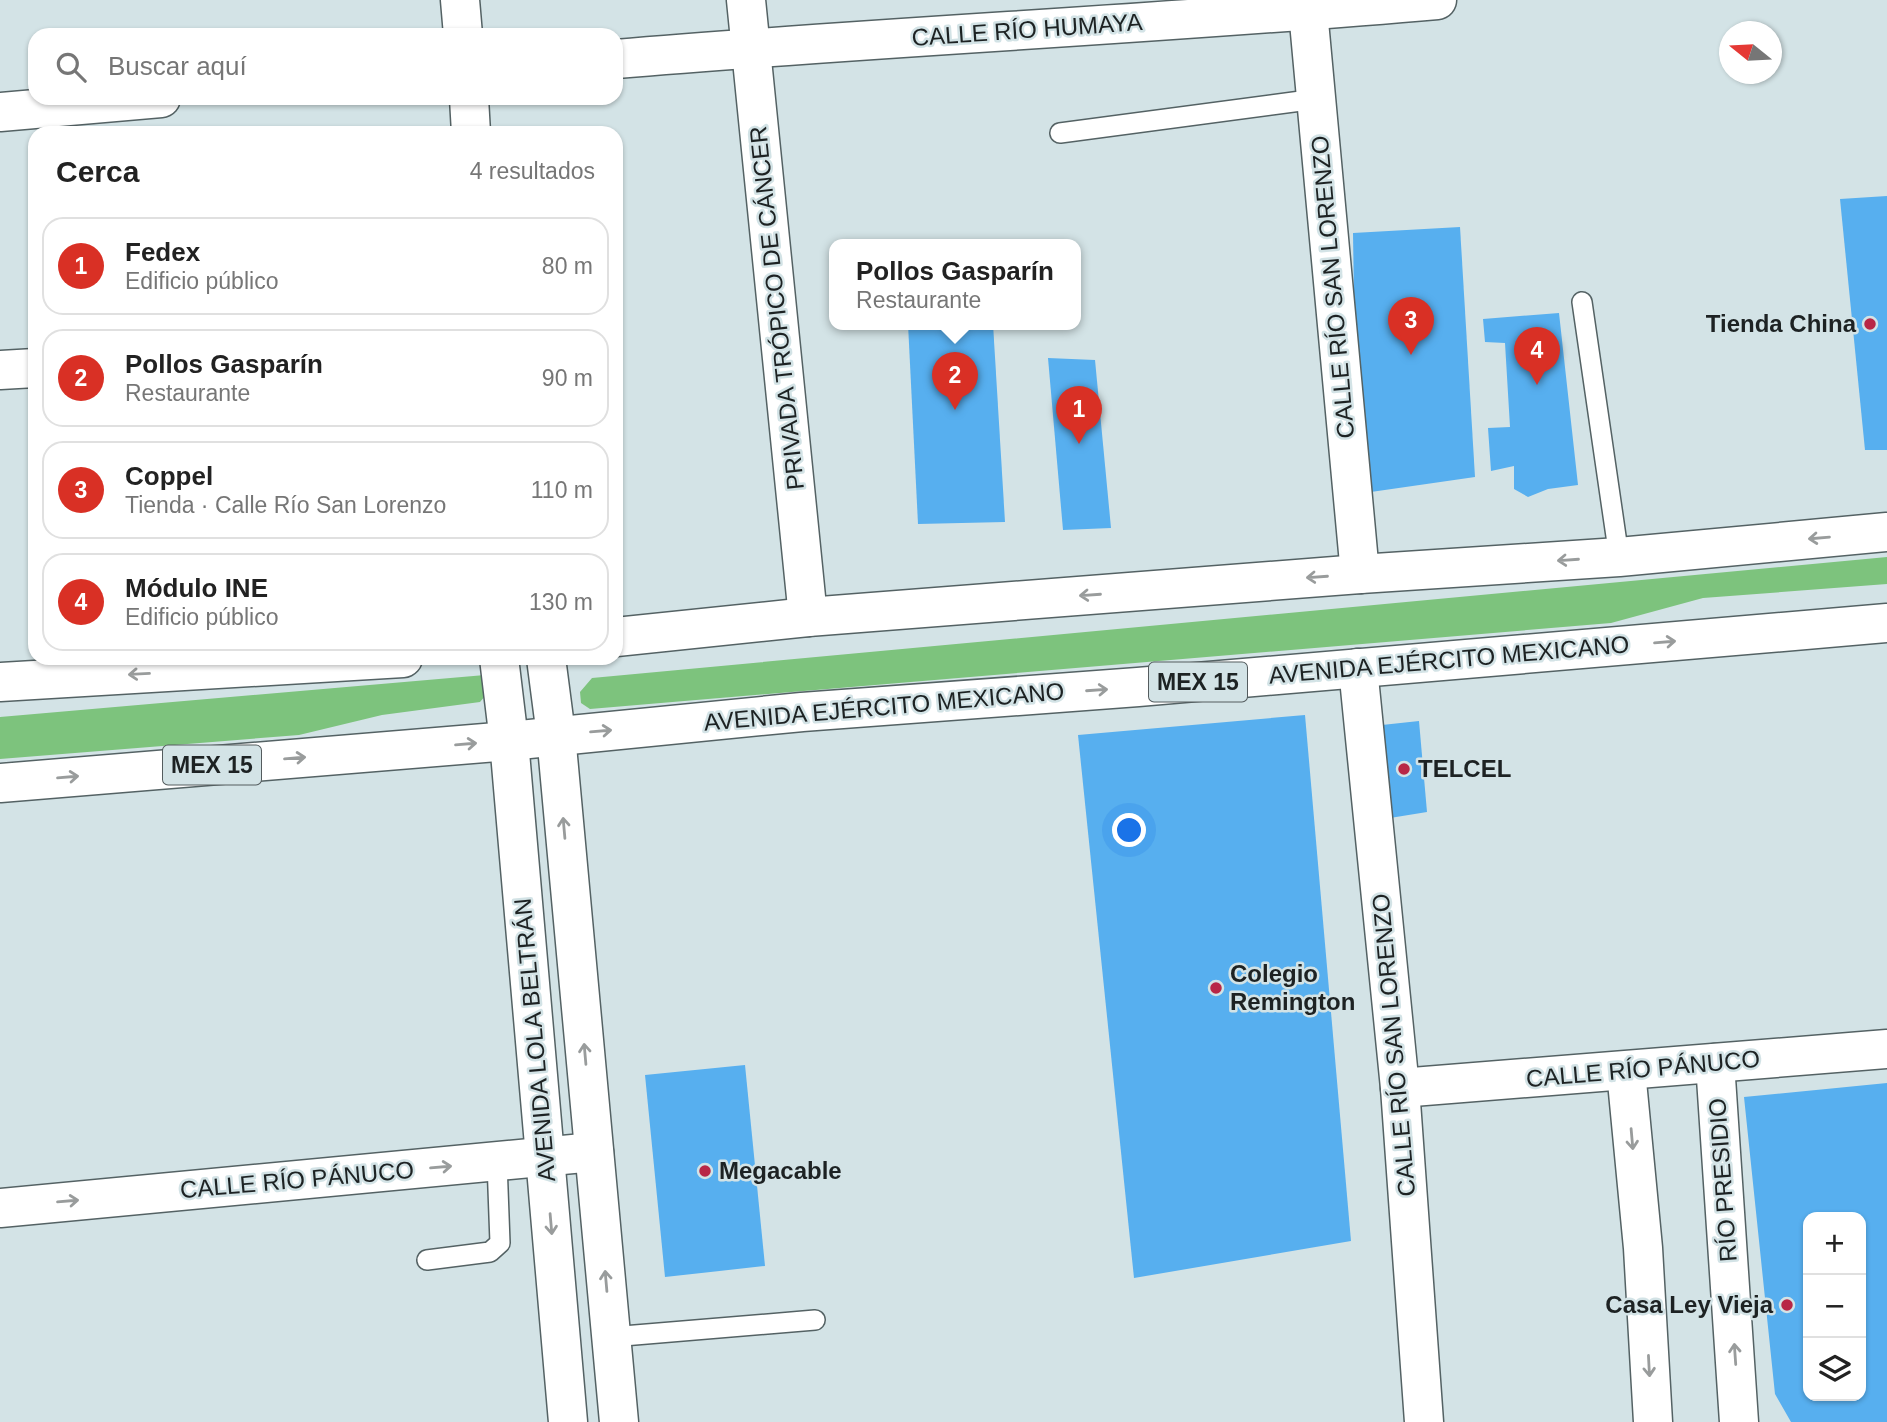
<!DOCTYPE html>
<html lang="es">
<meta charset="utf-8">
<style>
:root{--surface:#fff;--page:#f2f2f2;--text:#222;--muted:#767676;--line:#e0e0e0;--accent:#d93025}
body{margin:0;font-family:Helvetica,sans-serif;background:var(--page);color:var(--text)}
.controls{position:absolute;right:21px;bottom:21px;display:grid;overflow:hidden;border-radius:14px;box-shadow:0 2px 5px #0004}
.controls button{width:63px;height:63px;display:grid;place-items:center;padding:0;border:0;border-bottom:2px solid var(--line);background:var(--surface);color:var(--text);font:35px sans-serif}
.compass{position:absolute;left:1719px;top:21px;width:63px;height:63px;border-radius:50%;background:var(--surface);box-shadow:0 2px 5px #0004;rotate:288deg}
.you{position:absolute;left:1130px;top:831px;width:24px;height:24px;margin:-18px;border:5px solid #fff;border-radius:50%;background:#1a73e8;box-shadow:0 0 0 10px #1a73e833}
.badge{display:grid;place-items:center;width:46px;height:46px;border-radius:50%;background:var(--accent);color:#fff;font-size:23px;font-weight:700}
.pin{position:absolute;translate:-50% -58px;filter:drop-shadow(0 2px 4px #0008)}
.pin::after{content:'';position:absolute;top:37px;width:24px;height:21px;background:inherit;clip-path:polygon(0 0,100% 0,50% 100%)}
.popup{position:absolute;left:829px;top:239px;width:252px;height:91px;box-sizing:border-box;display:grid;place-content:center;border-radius:14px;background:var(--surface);filter:drop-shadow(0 2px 5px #0005);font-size:23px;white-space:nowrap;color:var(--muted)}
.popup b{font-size:26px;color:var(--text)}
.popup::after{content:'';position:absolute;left:50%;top:100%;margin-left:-14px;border:14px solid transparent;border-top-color:var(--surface)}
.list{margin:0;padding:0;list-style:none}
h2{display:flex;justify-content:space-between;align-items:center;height:91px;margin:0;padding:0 28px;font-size:30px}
h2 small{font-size:23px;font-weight:400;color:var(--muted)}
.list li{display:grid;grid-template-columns:46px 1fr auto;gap:21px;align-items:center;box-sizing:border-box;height:98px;margin:0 14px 14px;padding:0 14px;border:2px solid var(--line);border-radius:21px}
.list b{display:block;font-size:26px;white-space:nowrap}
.list p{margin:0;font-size:23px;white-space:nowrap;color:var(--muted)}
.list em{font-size:23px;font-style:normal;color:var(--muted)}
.icon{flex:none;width:38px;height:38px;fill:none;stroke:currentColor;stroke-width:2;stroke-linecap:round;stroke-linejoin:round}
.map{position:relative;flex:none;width:1887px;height:1422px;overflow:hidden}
.search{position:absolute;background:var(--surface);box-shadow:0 2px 5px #0004;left:28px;top:28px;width:595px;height:77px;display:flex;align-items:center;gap:18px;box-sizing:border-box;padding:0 24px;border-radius:21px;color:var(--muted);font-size:26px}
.panel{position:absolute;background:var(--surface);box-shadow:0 2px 5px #0004;left:28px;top:126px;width:595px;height:539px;border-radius:21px}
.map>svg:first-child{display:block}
.green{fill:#7dc37d}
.building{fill:#57afef;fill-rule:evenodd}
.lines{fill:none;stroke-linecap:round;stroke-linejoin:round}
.service-casing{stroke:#546264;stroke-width:22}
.minor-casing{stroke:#546264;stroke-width:41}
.tertiary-casing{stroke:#546264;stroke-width:41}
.primary-casing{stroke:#546264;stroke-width:41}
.service{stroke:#fff;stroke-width:19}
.minor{stroke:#fff;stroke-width:38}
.tertiary{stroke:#fff;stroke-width:38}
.primary{stroke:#fff;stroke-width:38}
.oneway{stroke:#999c9c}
.poi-dot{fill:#b82747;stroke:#d3e3e6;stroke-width:2.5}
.labels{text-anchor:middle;stroke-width:5;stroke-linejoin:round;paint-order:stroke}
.shield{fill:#d3e3e6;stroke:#545c5e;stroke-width:2}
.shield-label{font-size:23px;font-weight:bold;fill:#1d2223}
.street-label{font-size:24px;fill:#1d2223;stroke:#d3e3e6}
.poi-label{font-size:24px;font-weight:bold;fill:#1d2223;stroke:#d3e3e6;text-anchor:start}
</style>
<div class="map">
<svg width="1887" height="1422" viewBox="0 0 1887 1422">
<rect width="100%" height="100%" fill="#d3e3e6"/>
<!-- green -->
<g class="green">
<polygon points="1887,557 1887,584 1703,598 1611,623 590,709 581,703 580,692 592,678"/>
<polygon points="485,675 486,695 480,702 382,715 299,735 0,759 0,717"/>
</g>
<!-- building -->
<g class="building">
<polygon points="1887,196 1887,450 1865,450 1840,199"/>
<polygon points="1460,227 1475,477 1357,494 1353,233"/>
<polygon points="1559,313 1578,485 1548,489 1528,497 1514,489 1514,466 1491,471 1488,428 1510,427 1505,343 1485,342 1483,319"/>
<polygon points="908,324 993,324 1005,522 918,524"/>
<polygon points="1048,358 1095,360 1111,528 1063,530"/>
<polygon points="1305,715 1351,1241 1134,1278 1078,735"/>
<polygon points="1419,721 1427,812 1390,818 1382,725"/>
<polygon points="745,1065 765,1266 665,1277 645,1075"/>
<path d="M1887,1083v339h-96l-16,-28 -31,-297zM1808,1217h53v179h-53z"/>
</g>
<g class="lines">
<!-- service casing -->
<g class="service-casing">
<g id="service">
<polyline points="1060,133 1316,99"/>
<polyline points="1582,302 1619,557"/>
<polyline points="427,1260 490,1252 500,1243 497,1162"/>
<polyline points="611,1337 815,1320"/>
</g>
</g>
<!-- minor casing -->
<g class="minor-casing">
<g id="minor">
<polyline points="460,0 463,35"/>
<polyline points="746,0 808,617"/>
<polyline points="1307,0 1360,574"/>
<path d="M616,59c273,-23 548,-35 821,-59"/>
<polyline points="469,98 471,133"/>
<polyline points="0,112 161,98"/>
<polyline points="0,370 35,368"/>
<polyline points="1358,668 1400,1088 1424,1422"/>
<polyline points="1715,1063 1739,1422"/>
<polyline points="1626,1071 1643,1248 1653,1422"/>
<polyline points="1400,1088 1887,1049"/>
<polyline points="0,1208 594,1152"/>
</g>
</g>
<!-- tertiary casing -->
<g class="tertiary-casing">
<g id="tertiary">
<polyline points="499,658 509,741 568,1422"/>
<polyline points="546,658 556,735 619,1422"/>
</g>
</g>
<!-- primary casing -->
<g class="primary-casing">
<g id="primary">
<polyline points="616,637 808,617 1360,574 1619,557 1887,532"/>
<polyline points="0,682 403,658"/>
<polyline points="0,783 509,741 802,712 1138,687 1887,623"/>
</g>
</g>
<!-- service -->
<use href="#service" class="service"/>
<!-- minor -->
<use href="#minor" class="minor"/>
<!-- tertiary -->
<use href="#tertiary" class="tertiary"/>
<!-- primary -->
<use href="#primary" class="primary"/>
</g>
<!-- one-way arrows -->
<defs><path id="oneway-shaft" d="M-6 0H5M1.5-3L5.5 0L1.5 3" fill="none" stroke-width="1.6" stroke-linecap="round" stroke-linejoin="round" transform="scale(1.75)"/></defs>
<g class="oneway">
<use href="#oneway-shaft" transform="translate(1819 538) rotate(175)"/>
<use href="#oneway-shaft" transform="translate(1568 560) rotate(176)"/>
<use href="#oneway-shaft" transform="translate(1317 577) rotate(176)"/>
<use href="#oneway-shaft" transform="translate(1090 595) rotate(176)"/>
<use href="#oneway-shaft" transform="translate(1665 642) rotate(-5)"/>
<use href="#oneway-shaft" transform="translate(139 674) rotate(177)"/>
<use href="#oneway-shaft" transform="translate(1097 690) rotate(-4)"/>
<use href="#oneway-shaft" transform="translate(601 731) rotate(-5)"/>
<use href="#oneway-shaft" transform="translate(466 744) rotate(-5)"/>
<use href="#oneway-shaft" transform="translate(295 758) rotate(-5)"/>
<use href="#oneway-shaft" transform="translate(68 777) rotate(-5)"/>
<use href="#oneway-shaft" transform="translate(564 828) rotate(-95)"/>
<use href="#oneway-shaft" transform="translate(585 1054) rotate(-95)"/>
<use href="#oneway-shaft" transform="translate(1632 1139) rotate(85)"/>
<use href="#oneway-shaft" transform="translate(441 1167) rotate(-5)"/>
<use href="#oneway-shaft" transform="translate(68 1201) rotate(-5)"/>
<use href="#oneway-shaft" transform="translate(551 1224) rotate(85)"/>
<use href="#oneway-shaft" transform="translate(606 1281) rotate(-95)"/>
<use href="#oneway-shaft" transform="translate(1735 1354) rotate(-94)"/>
<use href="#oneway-shaft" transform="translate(1649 1366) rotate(87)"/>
</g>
<!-- markers -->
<g class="poi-dot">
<circle cx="1870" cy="324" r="7"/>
<circle cx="1404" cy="769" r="7"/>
<circle cx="1216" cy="988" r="7"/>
<circle cx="705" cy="1171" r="7"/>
<circle cx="1787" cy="1305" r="7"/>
</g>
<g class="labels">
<!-- shield labels -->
<g class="shield">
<rect x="1149" y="662.5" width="98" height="39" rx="5"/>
<rect x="163" y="745.5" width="98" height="39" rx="5"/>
</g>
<g class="shield-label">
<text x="1198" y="690">MEX 15</text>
<text x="212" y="773">MEX 15</text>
</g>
<!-- street labels -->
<g class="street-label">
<text transform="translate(1027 30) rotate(-4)" y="8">CALLE RÍO HUMAYA</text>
<text transform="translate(1333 287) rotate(-95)" y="8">CALLE RÍO SAN LORENZO</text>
<text transform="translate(777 308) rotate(-96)" y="8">PRIVADA TRÓPICO DE CÁNCER</text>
<text transform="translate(1449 660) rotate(-5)" y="8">AVENIDA EJÉRCITO MEXICANO</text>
<text transform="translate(884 707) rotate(-5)" y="8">AVENIDA EJÉRCITO MEXICANO</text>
<text transform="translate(535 1040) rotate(-95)" y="8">AVENIDA LOLA BELTRÁN</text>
<text transform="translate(1394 1045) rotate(-95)" y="8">CALLE RÍO SAN LORENZO</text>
<text transform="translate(1643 1069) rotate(-5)" y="8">CALLE RÍO PÁNUCO</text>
<text transform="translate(297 1180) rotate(-5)" y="8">CALLE RÍO PÁNUCO</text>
<text transform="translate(1723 1180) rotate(-94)" y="8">RÍO PRESIDIO</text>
</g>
<!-- poi labels -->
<g class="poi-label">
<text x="1856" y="332" text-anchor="end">Tienda China</text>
<text x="1418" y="777">TELCEL</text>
<text x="1230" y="982">Colegio<tspan x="1230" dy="28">Remington</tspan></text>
<text x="719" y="1179">Megacable</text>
<text x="1773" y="1313" text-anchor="end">Casa Ley Vieja</text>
</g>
</g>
</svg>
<div class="controls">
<button>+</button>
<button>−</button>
<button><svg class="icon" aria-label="layers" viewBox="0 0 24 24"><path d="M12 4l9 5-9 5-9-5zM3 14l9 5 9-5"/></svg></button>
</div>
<svg class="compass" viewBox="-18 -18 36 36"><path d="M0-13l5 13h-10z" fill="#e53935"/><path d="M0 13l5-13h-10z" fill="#767676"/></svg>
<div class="you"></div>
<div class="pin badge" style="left:1079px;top:444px">1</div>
<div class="pin badge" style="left:955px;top:410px">2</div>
<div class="popup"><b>Pollos Gasparín</b>Restaurante</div>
<div class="pin badge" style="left:1411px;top:355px">3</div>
<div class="pin badge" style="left:1537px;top:385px">4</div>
<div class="search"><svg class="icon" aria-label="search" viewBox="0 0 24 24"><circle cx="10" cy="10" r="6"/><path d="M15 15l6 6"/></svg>Buscar aquí</div>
<section class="panel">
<h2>Cerca<small>4 resultados</small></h2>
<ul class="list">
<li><span class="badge">1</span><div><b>Fedex</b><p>Edificio público</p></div><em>80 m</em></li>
<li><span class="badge">2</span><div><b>Pollos Gasparín</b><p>Restaurante</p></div><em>90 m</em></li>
<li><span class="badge">3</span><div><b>Coppel</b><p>Tienda · Calle Río San Lorenzo</p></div><em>110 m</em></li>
<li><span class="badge">4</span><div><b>Módulo INE</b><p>Edificio público</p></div><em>130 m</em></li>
</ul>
</section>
</div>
